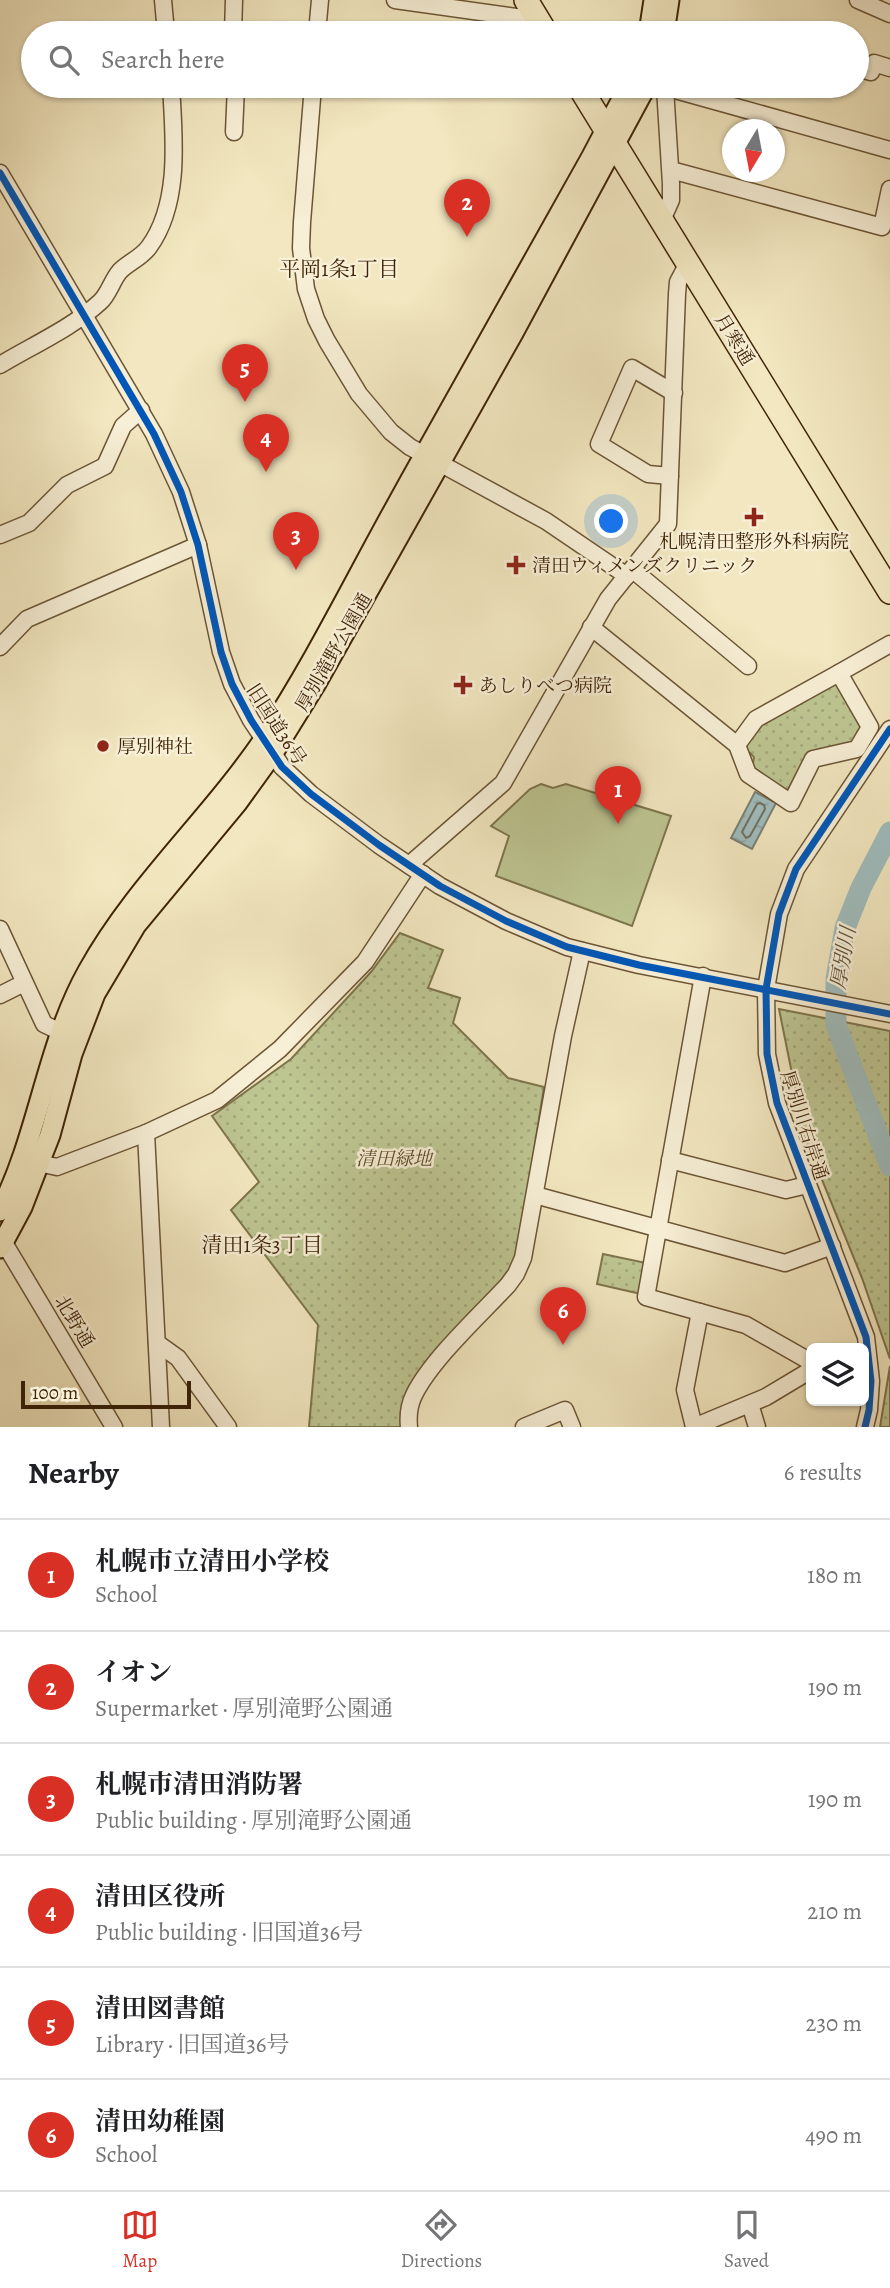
<!DOCTYPE html>
<meta charset="utf-8">
<style>
:root{--surface:#fff;--page:#f2f2f2;--text:#202124;--muted:#757577;--line:#e0e0e0;--accent:#d93025}
body{margin:0;font-family:Alegreya,"Noto Serif JP",serif;background:var(--page);color:var(--text)}
.controls{position:absolute;right:21px;bottom:21px;display:grid;overflow:hidden;border-radius:10px;box-shadow:0 2px 5px #0004}
.controls button{width:63px;height:63px;display:grid;place-items:center;padding:0;border:0;border-bottom:2px solid var(--line);background:var(--surface);color:var(--text);font:35px sans-serif}
.compass{position:absolute;left:722px;top:119px;width:63px;height:63px;border-radius:50%;background:var(--surface);box-shadow:0 2px 5px #0004;rotate:190deg}
.scale{position:absolute;left:21px;bottom:18px;width:170px;box-sizing:border-box;padding-left:7px;border:4px solid #402407;border-top:0;font-size:19px;line-height:24px;white-space:nowrap;color:#402407;-webkit-text-stroke:5px #f7efd6;paint-order:stroke}
.you{position:absolute;left:612px;top:522px;width:24px;height:24px;margin:-18px;border:5px solid #fff;border-radius:50%;background:#1a73e8;box-shadow:0 0 0 10px #1a73e833}
.badge{display:grid;place-items:center;width:46px;height:46px;border-radius:50%;background:var(--accent);color:#fff;font-size:23px;font-weight:700}
.pin{position:absolute;translate:-50% -58px;filter:drop-shadow(0 2px 4px #0008)}
.pin::after{content:'';position:absolute;top:37px;width:24px;height:21px;background:inherit;clip-path:polygon(0 0,100% 0,50% 100%)}
.list{margin:0;padding:0;list-style:none}
h2{display:flex;justify-content:space-between;align-items:center;height:91px;margin:0;padding:0 28px;font-size:30px}
h2 small{font-size:23px;font-weight:400;color:var(--muted)}
.list li{display:grid;grid-template-columns:46px 1fr auto;gap:21px;align-items:center;box-sizing:border-box;height:112px;padding:0 28px;border-top:2px solid var(--line)}
.list b{display:block;font-size:26px;white-space:nowrap}
.list p{margin:0;font-size:23px;white-space:nowrap;color:var(--muted)}
.list em{font-size:23px;font-style:normal;color:var(--muted)}
.icon{flex:none;width:38px;height:38px;fill:none;stroke:currentColor;stroke-width:2;stroke-linecap:round;stroke-linejoin:round}
.map{position:relative;flex:none;width:890px;height:1427px;overflow:hidden}
.search{position:absolute;background:var(--surface);box-shadow:0 2px 5px #0004;left:21px;right:21px;top:21px;height:77px;display:flex;align-items:center;gap:18px;box-sizing:border-box;padding:0 24px;border-radius:38px;color:var(--muted);font-size:26px}
.sheet{height:763px;background:var(--surface)}
nav{display:flex;justify-content:space-around;align-items:center;box-sizing:border-box;height:98px;border-top:2px solid var(--line);background:var(--surface);font-size:19px;color:var(--muted)}
nav a{display:grid;justify-items:center;gap:4px}
nav .on{color:var(--accent)}
.map>svg:first-child{display:block}
.green{fill:#bdc591;stroke:#7e744c;stroke-width:2}
.park{fill:url(#park-dots);stroke:#7e744c;stroke-width:2}
.water{fill:url(#water-ripples);stroke:#7a8075;stroke-width:2}
.lines{fill:none;stroke-linecap:round;stroke-linejoin:round}
.shore{stroke:#707062;stroke-width:2}
.river{stroke:#a0bdbe;stroke-width:21}
.minor-casing{stroke:#6c5535;stroke-width:19}
.major-casing{stroke:#402407;stroke-width:23}
.highway-casing{stroke:#402407;stroke-width:26}
.minor{stroke:#f7efd6;stroke-width:16}
.major{stroke:#f2e7c0;stroke-width:19}
.highway{stroke:#f2e7c0;stroke-width:23}
.cycleway-casing{stroke:#f7efd6;stroke-width:11}
.cycleway{stroke:#0057b8;stroke-width:7}
.poi-dot{fill:#8f2418;stroke:#f7efd6;stroke-width:2.5}
.labels{text-anchor:middle;stroke-width:5;stroke-linejoin:round;paint-order:stroke}
.street-label{font-size:19px;fill:#402407;stroke:#f7efd6}
.poi-label{font-size:19px;fill:#402407;stroke:#f7efd6;text-anchor:start}
.park-label{font-size:19px;font-style:italic;fill:#5f4c2a;stroke:#f7efd6}
.neighbourhood-label{font-size:21px;fill:#402407;stroke:#f7efd6}
.water-label{font-size:21px;font-style:italic;fill:#5d523e;stroke:#f7efd6}
</style>
<div class="map">
<svg width="890" height="1427" viewBox="0 0 890 1427">
<defs>
<pattern id="park-dots" width="8" height="8" patternUnits="userSpaceOnUse" patternTransform="scale(1.75)"><rect width="8" height="8" fill="#bdc591"/><path d="M2 2h.1M6 6h.1" fill="none" stroke="#a4a97c" stroke-width="1.8" stroke-linecap="round"/></pattern>
<pattern id="water-ripples" width="26" height="14" patternUnits="userSpaceOnUse" patternTransform="scale(1.75)"><rect width="26" height="14" fill="#a0bdbe"/><path d="M2 4q2-2 4 0t4 0M15 11q2-2 4 0t4 0" fill="none" stroke="#8ba2a2"/></pattern>
</defs>
<rect width="100%" height="100%" fill="#f2e7c0"/>
<filter id="stains"><feTurbulence type="fractalNoise" baseFrequency=".00286" numOctaves="4"/><feColorMatrix values="0 0 0 0 .2 0 0 0 0 .09 0 0 0 0 .02 0 0 0 .5 -.17"/></filter>
<radialGradient id="worn" r=".72"><stop offset=".6" stop-color="#630" stop-opacity="0"/><stop offset="1" stop-color="#630" stop-opacity=".3"/></radialGradient>
<!-- green -->
<polygon class="green" points="541,784 553,788 566,784 671,816 632,926 496,876 509,836 491,826 530,789"/>
<!-- park -->
<g class="park">
<polygon points="836,683 841,687 865,727 857,741 806,756 788,790 784,792 752,770 754,757 742,745 761,720"/>
<polygon points="400,933 443,950 428,988 460,998 453,1023 508,1078 544,1087 517,1259 476,1313 415,1377 403,1427 309,1427 318,1325 231,1210 259,1182 212,1116 291,1059 371,972"/>
<polygon points="779,1009 890,1031 890,1359 862,1278 805,1138"/>
<polygon points="603,1254 646,1263 641,1294 597,1284"/>
<polygon points="890,1366 890,1427 880,1427"/>
</g>
<!-- water -->
<polygon class="water" points="755,792 776,803 752,849 731,838"/>
<g class="lines">
<!-- shore -->
<polygon class="shore" points="760,803 764,805 765,809 750,836 746,838 742,832 757,804"/>
<!-- river -->
<polyline class="river" points="890,832 861,888 845,928 836,979 836,1025 890,1166"/>
<!-- minor casing -->
<g class="minor-casing">
<g id="minor">
<polyline points="163,0 166,33"/>
<polyline points="395,0 538,20"/>
<polyline points="858,0 890,14"/>
<polyline points="233,33 234,0"/>
<polyline points="317,33 320,0"/>
<polyline points="857,68 871,72 874,63 890,68"/>
<polyline points="313,86 302,222 301,248 306,289 316,319 327,341 359,394 391,432 410,447 546,521 627,576"/>
<polyline points="661,86 890,150"/>
<polyline points="234,132 236,86"/>
<polyline points="671,170 882,227 890,189"/>
<polyline points="0,173 154,434 181,492 198,545 221,652 232,684 251,720 282,767 311,794 379,845 440,886 506,921 567,947 639,965 890,1014"/>
<polyline points="662,220 671,200 671,184 665,88"/>
<path d="M0,365c33,-20 72,-37 100,-63 9,-8 12,-22 20,-31 9,-9 21,-13 29,-24 32,-44 25,-110 22,-161"/>
<polyline points="670,476 648,474 599,444 632,368 674,393"/>
<polyline points="0,535 29,523 67,485 105,466 123,426 141,410"/>
<polyline points="633,570 748,666"/>
<polyline points="591,627 737,745 748,774 791,803 813,759 857,749 870,727 839,673 890,644"/>
<polyline points="0,647 27,619 198,545"/>
<polyline points="737,745 756,719 839,673"/>
<polyline points="409,865 503,783 608,599 668,524 677,294 678,282 688,263"/>
<polyline points="0,929 44,1024 71,1037"/>
<polyline points="703,976 646,1297 746,1325 811,1362"/>
<polyline points="0,995 24,983"/>
<polyline points="146,1133 161,1427"/>
<polyline points="670,1160 786,1190 807,1185"/>
<polyline points="29,1161 57,1167 146,1133 217,1100 280,1049 365,962 423,874"/>
<polyline points="535,1195 785,1263 832,1246"/>
<polyline points="0,1236 114,1427"/>
<polyline points="157,1343 178,1358 228,1427"/>
<polyline points="750,1404 757,1427"/>
<path d="M409,1427c-1,-10 0,-22 5,-32 17,-35 66,-80 94,-110l8,-11 7,-16 40,-222 19,-85"/>
<polyline points="524,1427 565,1410 572,1427"/>
<polyline points="694,1427 766,1397 811,1370"/>
<polyline points="694,1427 685,1390 700,1312"/>
<polyline points="865,1427 869,1410 871,1381 866,1337 777,1103 767,1054 766,989 779,914 796,869 890,729"/>
</g>
</g>
<!-- major casing -->
<g class="major-casing">
<g id="major">
<polyline points="649,33 654,0"/>
<polyline points="664,33 669,0"/>
<path d="M0,1211c39,-76 46,-165 88,-240 47,-85 122,-152 177,-233 48,-73 87,-152 129,-228 65,-118 132,-235 197,-352l38,-72"/>
<polyline points="0,1248 22,1207 39,1163 50,1135 72,1054 95,994 136,925 237,803 273,753 315,685 513,333 646,86"/>
</g>
</g>
<!-- highway casing -->
<g class="highway-casing">
<g id="highway">
<polyline points="526,0 546,33"/>
<polyline points="579,86 890,592"/>
</g>
</g>
<!-- minor -->
<use href="#minor" class="minor"/>
<!-- major -->
<use href="#major" class="major"/>
<!-- highway -->
<use href="#highway" class="highway"/>
<!-- cycleway casing -->
<g class="cycleway-casing">
<g id="cycleway">
<polyline points="0,173 154,434 181,492 198,545 221,652 232,684 251,720 282,767 311,794 379,845 440,886 506,921 567,947 639,965 890,1014"/>
<polyline points="865,1427 869,1410 871,1381 866,1337 777,1103 767,1054 766,989 779,914 796,869 890,729"/>
</g>
</g>
<!-- cycleway -->
<use href="#cycleway" class="cycleway"/>
</g>
<!-- markers -->
<g class="poi-dot">
<path d="M750.5 506.5h7v7h7v7h-7v7h-7v-7h-7v-7h7z"/>
<path d="M512.5 554.5h7v7h7v7h-7v7h-7v-7h-7v-7h7z"/>
<path d="M459.5 674.5h7v7h7v7h-7v7h-7v-7h-7v-7h7z"/>
<circle cx="103" cy="746" r="7"/>
</g>
<g class="labels">
<!-- street labels -->
<g class="street-label">
<text transform="translate(735 339) rotate(58)" y="7">月寒通</text>
<text transform="translate(333 652) rotate(-60)" y="7">厚別滝野公園通</text>
<text transform="translate(277 724) rotate(57)" y="7">旧国道36号</text>
<text transform="translate(805 1125) rotate(72)" y="7">厚別川右岸通</text>
<text transform="translate(75 1321) rotate(59)" y="7">北野通</text>
</g>
<!-- poi labels -->
<g class="poi-label">
<text x="754" y="548" text-anchor="middle">札幌清田整形外科病院</text>
<text x="532" y="572">清田ウィメンズクリニック</text>
<text x="479" y="692">あしりべつ病院</text>
<text x="117" y="753">厚別神社</text>
</g>
<!-- park labels -->
<g class="park-label">
<text x="394" y="1165">清田緑地</text>
</g>
<!-- neighbourhood labels -->
<g class="neighbourhood-label">
<text x="339" y="276">平岡1条1丁目</text>
<text x="262" y="1252">清田1条3丁目</text>
</g>
<!-- water labels -->
<g class="water-label">
<text transform="translate(843 958) rotate(-80)" y="7">厚別川</text>
</g>
</g>
<rect width="100%" height="100%" filter="url(#stains)"/>
<rect width="100%" height="100%" fill="url(#worn)"/>
</svg>
<div class="controls">
<button><svg class="icon" aria-label="layers" viewBox="0 0 24 24"><path d="M12 4l9 5-9 5-9-5zM3 14l9 5 9-5"/></svg></button>
</div>
<svg class="compass" viewBox="-18 -18 36 36"><path d="M0-13l5 13h-10z" fill="#e53935"/><path d="M0 13l5-13h-10z" fill="#757577"/></svg>
<div class="scale">100 m</div>
<div class="you"></div>
<div class="pin badge" style="left:618px;top:824px">1</div>
<div class="pin badge" style="left:467px;top:237px">2</div>
<div class="pin badge" style="left:296px;top:570px">3</div>
<div class="pin badge" style="left:266px;top:472px">4</div>
<div class="pin badge" style="left:245px;top:402px">5</div>
<div class="pin badge" style="left:563px;top:1345px">6</div>
<div class="search"><svg class="icon" aria-label="search" viewBox="0 0 24 24"><circle cx="10" cy="10" r="6"/><path d="M15 15l6 6"/></svg>Search here</div>
</div>
<section class="sheet">
<h2>Nearby<small>6 results</small></h2>
<ul class="list">
<li><span class="badge">1</span><div><b>札幌市立清田小学校</b><p>School</p></div><em>180 m</em></li>
<li><span class="badge">2</span><div><b>イオン</b><p>Supermarket · 厚別滝野公園通</p></div><em>190 m</em></li>
<li><span class="badge">3</span><div><b>札幌市清田消防署</b><p>Public building · 厚別滝野公園通</p></div><em>190 m</em></li>
<li><span class="badge">4</span><div><b>清田区役所</b><p>Public building · 旧国道36号</p></div><em>210 m</em></li>
<li><span class="badge">5</span><div><b>清田図書館</b><p>Library · 旧国道36号</p></div><em>230 m</em></li>
<li><span class="badge">6</span><div><b>清田幼稚園</b><p>School</p></div><em>490 m</em></li>
</ul>
</section>
<nav>
<a class="on"><svg class="icon" aria-label="map" viewBox="0 0 24 24"><path d="M3 6l6-2 6 2 6-2v14l-6 2-6-2-6 2zM9 4v14M15 6v14"/></svg>Map</a>
<a><svg class="icon" aria-label="directions" viewBox="0 0 24 24"><path d="M12 3l9 9-9 9-9-9zM9 14v-3h6M13 9l2 2-2 2"/></svg>Directions</a>
<a><svg class="icon" aria-label="saved" viewBox="0 0 24 24"><path d="M7 4h10v16l-5-4-5 4z"/></svg>Saved</a>
</nav>
